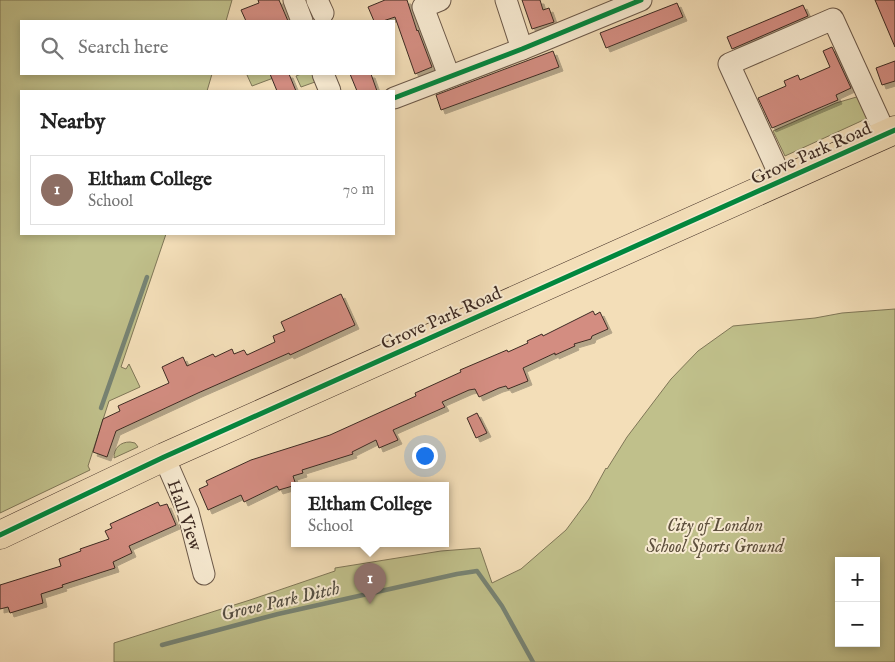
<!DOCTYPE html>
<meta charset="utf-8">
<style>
:root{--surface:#fff;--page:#f2f2f2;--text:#222;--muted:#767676;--line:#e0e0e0;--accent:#8f2418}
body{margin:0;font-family:"IM FELL English",serif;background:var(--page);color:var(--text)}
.controls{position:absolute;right:15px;bottom:15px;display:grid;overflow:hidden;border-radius:0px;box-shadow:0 2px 8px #0003}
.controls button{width:45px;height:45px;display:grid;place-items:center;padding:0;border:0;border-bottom:1px solid var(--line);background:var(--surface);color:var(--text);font:25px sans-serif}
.you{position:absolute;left:424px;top:455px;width:18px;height:18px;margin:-12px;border:4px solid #fff;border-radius:50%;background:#1a73e8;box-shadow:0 0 0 8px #1a73e833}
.badge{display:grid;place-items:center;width:32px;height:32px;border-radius:50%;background:var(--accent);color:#fff;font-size:16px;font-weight:700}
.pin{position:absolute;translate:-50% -41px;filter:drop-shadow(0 1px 2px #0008)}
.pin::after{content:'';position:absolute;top:26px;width:18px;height:15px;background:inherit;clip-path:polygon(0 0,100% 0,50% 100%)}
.popup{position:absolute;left:291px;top:482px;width:158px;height:65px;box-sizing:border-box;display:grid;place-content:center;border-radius:0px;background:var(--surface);filter:drop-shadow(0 1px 4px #0005);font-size:16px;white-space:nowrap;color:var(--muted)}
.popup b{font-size:19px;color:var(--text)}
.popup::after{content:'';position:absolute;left:50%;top:100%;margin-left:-10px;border:10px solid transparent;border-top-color:var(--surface)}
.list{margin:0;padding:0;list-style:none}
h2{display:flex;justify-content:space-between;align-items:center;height:65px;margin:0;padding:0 20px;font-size:21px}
h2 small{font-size:16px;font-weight:400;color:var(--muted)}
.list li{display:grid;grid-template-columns:32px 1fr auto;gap:15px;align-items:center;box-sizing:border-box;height:70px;margin:0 10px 10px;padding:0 10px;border:1px solid var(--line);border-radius:0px}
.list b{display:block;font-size:19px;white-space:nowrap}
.list p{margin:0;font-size:16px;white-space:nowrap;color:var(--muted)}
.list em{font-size:16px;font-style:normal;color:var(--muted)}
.icon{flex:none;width:28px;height:28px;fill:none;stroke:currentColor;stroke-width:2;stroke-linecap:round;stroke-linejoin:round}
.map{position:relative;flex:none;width:895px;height:662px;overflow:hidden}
.search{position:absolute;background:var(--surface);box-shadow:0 2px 8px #0003;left:20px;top:20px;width:375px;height:55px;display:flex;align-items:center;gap:12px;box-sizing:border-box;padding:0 18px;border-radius:0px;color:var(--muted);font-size:19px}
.panel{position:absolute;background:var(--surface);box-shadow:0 2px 8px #0003;left:20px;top:90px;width:375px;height:145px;border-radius:0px}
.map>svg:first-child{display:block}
.green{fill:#c0c08b;stroke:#7f7657;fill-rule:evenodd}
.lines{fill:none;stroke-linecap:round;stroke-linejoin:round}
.stream{stroke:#778373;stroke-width:4.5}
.building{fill:#d38d81;stroke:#3e2b23;filter:url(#shadow)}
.minor-casing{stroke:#6b5848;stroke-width:23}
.major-casing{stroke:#3e2b23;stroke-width:29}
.minor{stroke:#f7ead1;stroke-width:21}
.major{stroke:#f3deb8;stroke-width:28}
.cycleway-casing{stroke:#f7ead1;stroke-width:8}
.cycleway{stroke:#00873e;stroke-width:5}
.labels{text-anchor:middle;stroke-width:4;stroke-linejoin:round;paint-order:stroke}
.street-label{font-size:18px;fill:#3e2b23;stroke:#f7ead1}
.park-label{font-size:18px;font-style:italic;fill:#5e503d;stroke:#f7ead1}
.water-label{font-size:19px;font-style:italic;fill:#565044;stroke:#f7ead1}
</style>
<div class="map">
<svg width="895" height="662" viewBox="0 0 895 662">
<defs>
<filter id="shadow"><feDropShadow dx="4" dy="4" stdDeviation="0" flood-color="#0004"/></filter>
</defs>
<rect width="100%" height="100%" fill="#f3deb8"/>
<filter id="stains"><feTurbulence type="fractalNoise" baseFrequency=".004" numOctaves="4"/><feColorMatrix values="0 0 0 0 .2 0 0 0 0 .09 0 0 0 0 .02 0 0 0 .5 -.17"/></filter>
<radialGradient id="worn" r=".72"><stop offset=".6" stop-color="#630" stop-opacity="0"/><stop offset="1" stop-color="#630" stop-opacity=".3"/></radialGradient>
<!-- green -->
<g class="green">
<polygon points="0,0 232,0 226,21 21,21 21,74 212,74 207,91 21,91 21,234 166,234 121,367 126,369 129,364 140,387 109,401 88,466 90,470 0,513"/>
<polygon points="250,74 284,74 252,86 247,75"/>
<polygon points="301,74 312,74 315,82 301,87 296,76"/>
<polygon points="860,96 870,117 785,156 773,131 836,103"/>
<path d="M895,309v353h-781v-19l136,-43 85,-29v-3l106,-17 39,-3 12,35 29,-14 45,-39 23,-31 17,-31 1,1 20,-32 44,-58 27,-28 35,-25 82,-8 27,-5zM839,561h37v82h-37z"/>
<path d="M130,442l5,1 3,4 -24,11c0,-10 6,-16 16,-16z"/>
</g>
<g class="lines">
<!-- stream -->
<g class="stream">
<polyline points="101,408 147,277"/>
<polyline points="162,645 278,614 457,574 477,571 502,606 533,662"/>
</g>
</g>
<!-- building -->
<g class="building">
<polygon points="258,0 279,0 288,21 246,21 241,10 259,3"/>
<polygon points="385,0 407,0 417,31 418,30 432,67 415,74 395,17 383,21 374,21 368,7"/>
<polygon points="522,0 540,0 543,10 549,8 554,22 532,29"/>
<polygon points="875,0 895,0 895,47"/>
<polygon points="677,3 683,17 606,48 600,33"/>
<polygon points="803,5 808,16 732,49 727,37"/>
<polygon points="832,47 851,88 836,95 838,100 772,128 758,98 786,86 784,81 798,75 800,80 830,67 823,51"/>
<polygon points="553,51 559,67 441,110 436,95"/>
<polygon points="895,61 895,81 882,85 876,68"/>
<polygon points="270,74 289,74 296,91 277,91"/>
<polygon points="350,74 371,74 377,91 357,91"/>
<polygon points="341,294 355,325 290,355 289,353 198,393 116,431 107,457 93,452 103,419 120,411 118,406 169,383 162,367 183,357 187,366 213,354 215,357 232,349 234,354 244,350 247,355 275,342 273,336 285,331 281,322"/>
<polygon points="593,311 595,315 600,312 608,329 592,336 591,339 574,344 575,346 555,355 555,353 523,368 528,381 508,389 506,386 499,388 479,397 475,389 469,390 442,402 445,407 393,430 398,440 379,448 376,440 352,452 353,454 302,470 303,473 293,476 296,485 279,490 277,486 244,502 241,495 208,510 199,489 208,485 206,481 251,460 330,435 416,396 415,393 461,372 460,370 507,350 508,352 528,343 527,341 542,334 543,336"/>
<polygon points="477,413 487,433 476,438 467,418"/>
<polygon points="158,502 160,506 167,504 176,525 129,546 132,553 113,562 115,568 62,585 63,587 41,594 43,603 10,613 8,607 0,609 0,585 61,566 59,559 81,551 80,549 109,539 105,531 112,528 110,524"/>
</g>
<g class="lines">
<!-- minor casing -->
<g class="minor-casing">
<g id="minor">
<polyline points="294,0 302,21"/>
<polyline points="317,0 323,13"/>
<polyline points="440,0 423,7 449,76"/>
<polyline points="506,0 522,49"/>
<polyline points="323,74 330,91"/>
<polyline points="394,98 522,49 641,0"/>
<polyline points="782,180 729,64 833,19 886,135"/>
<polyline points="164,457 188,512 204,574"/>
</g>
</g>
<!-- major casing -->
<g class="major-casing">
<polyline id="major" points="0,535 164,457 895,130"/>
</g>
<!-- minor -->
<use href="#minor" class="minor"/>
<!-- major -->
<use href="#major" class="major"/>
<!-- cycleway casing -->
<g class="cycleway-casing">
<g id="cycleway">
<polyline points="394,98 522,49 641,0"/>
<polyline points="0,535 164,457 895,130"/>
</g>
</g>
<!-- cycleway -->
<use href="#cycleway" class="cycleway"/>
</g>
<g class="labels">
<!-- street labels -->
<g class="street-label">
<text transform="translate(811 153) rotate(-24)" y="6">Grove Park Road</text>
<text transform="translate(441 318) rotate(-24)" y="6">Grove Park Road</text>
<text transform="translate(185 515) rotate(71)" y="6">Hall View</text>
</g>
<!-- park labels -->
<g class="park-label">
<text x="715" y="531">City of London<tspan x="715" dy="21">School Sports Ground</tspan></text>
</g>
<!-- water labels -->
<g class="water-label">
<text transform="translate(280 600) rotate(-13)" y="7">Grove Park Ditch</text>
</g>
</g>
<rect width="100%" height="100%" filter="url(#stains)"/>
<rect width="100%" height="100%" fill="url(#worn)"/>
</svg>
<div class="controls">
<button>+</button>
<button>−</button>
</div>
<div class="you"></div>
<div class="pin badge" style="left:370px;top:604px;background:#8d6e63">1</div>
<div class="popup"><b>Eltham College</b>School</div>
<div class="search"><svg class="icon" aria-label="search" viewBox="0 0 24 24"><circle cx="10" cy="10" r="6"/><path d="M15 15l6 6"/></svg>Search here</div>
<section class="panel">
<h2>Nearby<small></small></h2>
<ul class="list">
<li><span class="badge" style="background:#8d6e63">1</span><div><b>Eltham College</b><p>School</p></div><em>70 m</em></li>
</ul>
</section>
</div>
